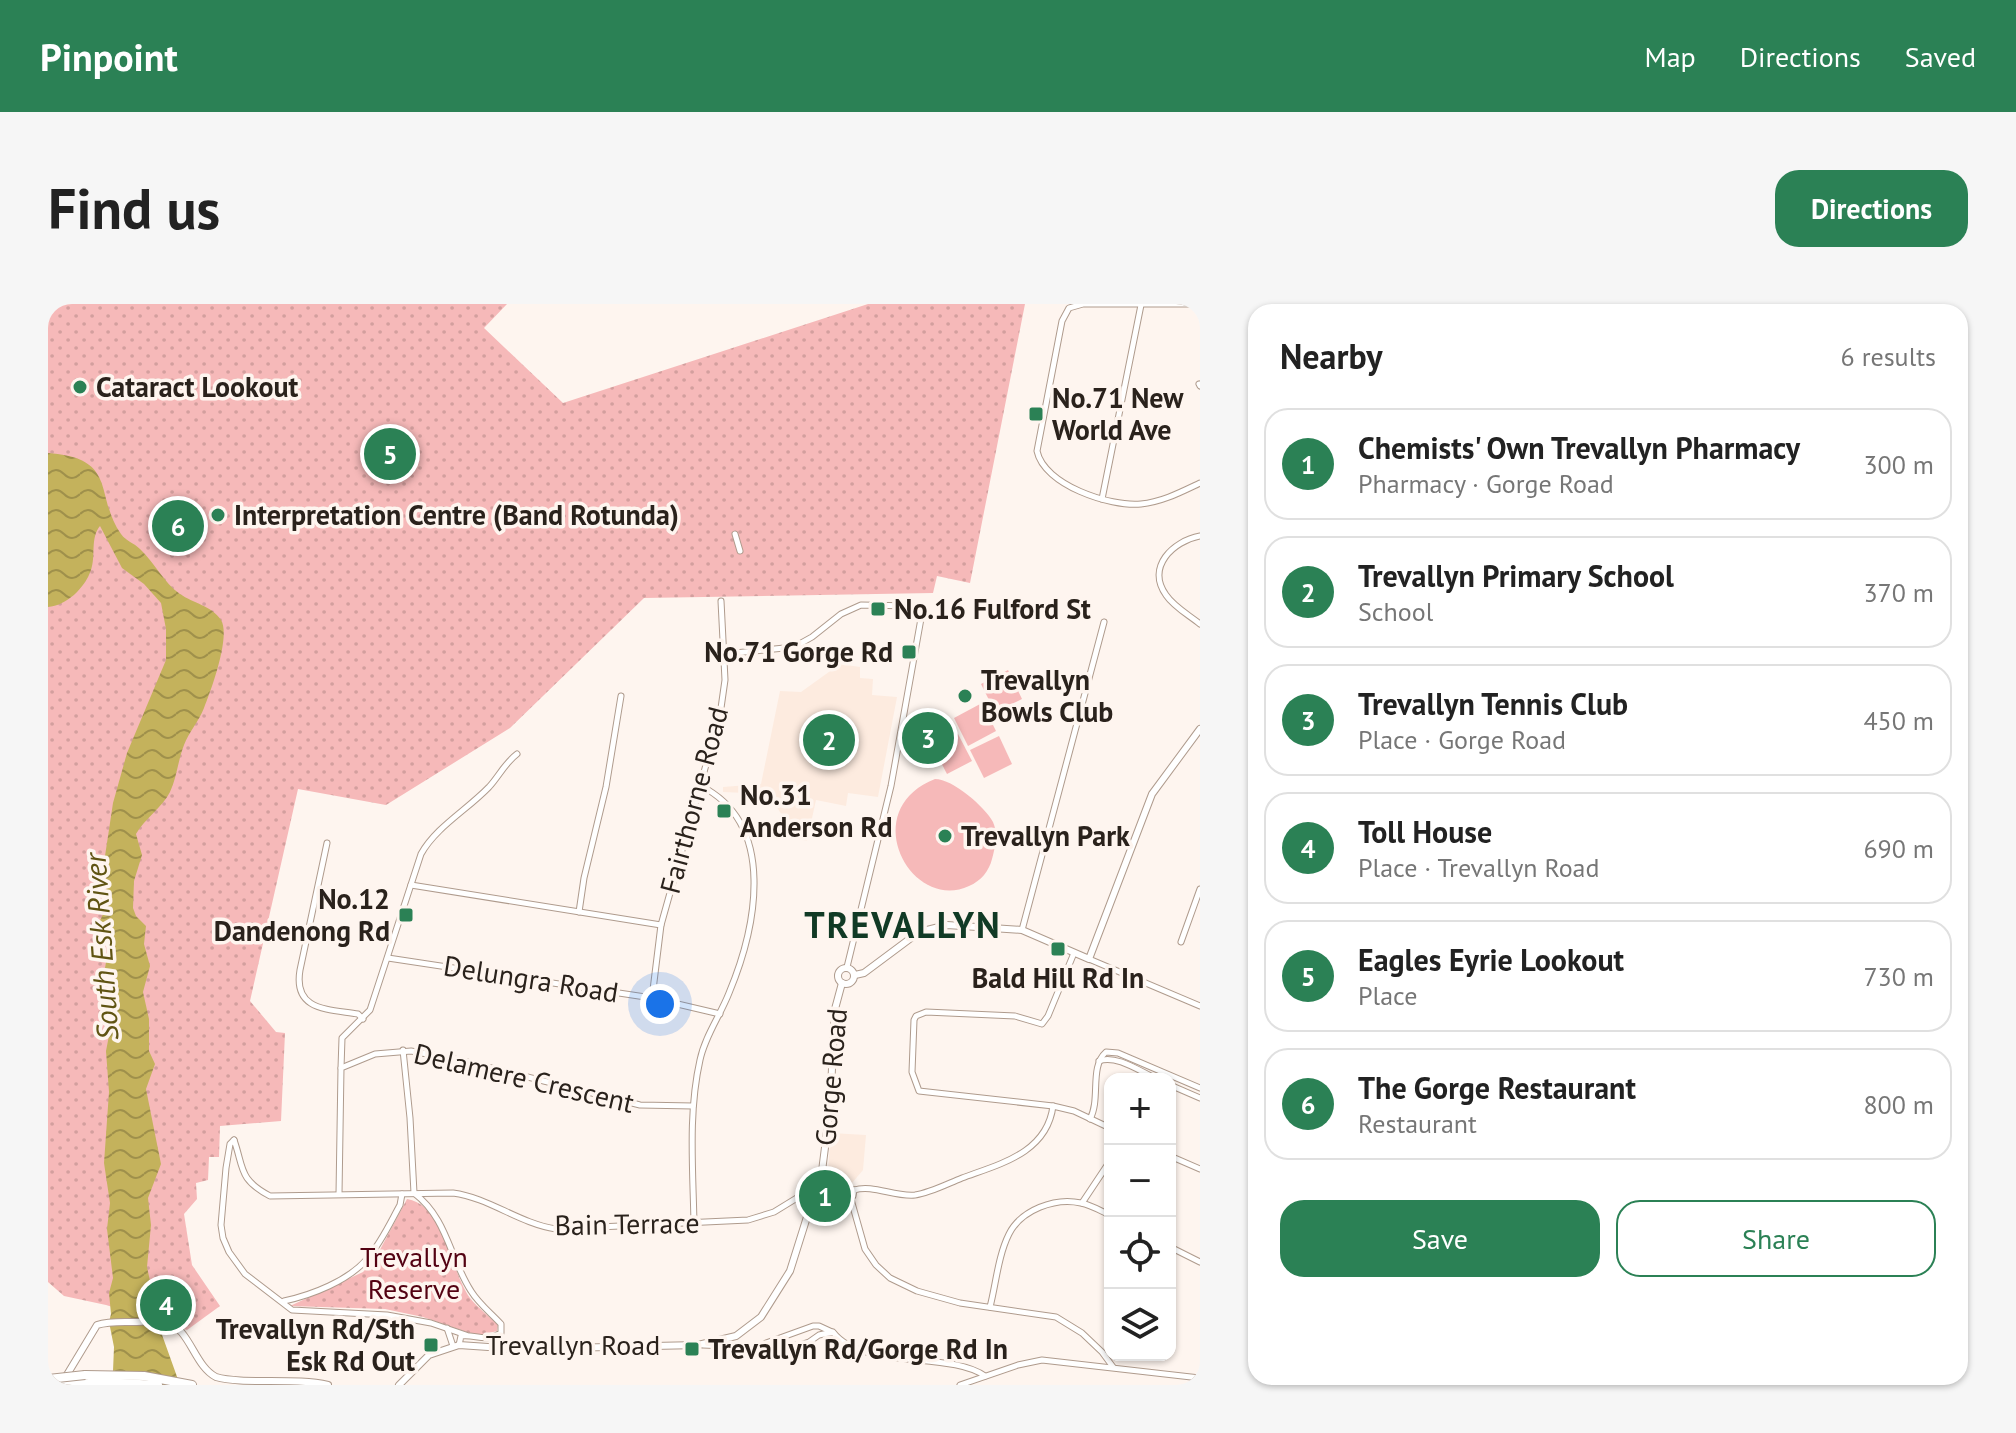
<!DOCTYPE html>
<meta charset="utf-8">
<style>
:root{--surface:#fff;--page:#f6f6f6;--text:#222;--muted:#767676;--line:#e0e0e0;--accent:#2b8155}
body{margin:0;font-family:"PT Sans",sans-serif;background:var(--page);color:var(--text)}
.controls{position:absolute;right:24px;bottom:24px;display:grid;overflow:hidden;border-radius:16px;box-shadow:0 2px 6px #0004}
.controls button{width:72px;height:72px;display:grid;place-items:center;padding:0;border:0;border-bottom:2px solid var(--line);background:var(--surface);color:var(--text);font:40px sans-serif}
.you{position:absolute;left:612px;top:700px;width:28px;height:28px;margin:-20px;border:6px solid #fff;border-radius:50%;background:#1a73e8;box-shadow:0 0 0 12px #1a73e833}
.badge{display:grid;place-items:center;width:52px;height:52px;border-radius:50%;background:var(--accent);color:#fff;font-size:26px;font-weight:700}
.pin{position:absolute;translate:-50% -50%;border:4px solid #fff;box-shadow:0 2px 8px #0006}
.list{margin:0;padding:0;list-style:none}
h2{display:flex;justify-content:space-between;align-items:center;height:104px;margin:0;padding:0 32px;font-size:34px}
h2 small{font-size:26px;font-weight:400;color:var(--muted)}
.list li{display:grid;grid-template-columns:52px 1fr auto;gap:24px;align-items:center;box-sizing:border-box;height:112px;margin:0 16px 16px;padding:0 16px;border:2px solid var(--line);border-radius:24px}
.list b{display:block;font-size:30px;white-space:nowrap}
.list p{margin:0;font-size:26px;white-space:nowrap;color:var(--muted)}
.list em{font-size:26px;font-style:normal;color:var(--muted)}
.actions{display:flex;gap:16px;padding:24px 32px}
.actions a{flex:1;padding:18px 0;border:2px solid var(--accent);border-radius:24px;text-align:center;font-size:28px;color:var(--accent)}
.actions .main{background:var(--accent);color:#fff}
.icon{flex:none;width:44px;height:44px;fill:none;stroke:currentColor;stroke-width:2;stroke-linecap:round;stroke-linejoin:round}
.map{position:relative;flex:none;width:1152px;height:1081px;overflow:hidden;border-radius:24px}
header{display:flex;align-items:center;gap:48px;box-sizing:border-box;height:112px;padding:0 40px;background:var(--accent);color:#fff}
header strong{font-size:38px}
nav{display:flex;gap:44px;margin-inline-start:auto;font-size:28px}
.intro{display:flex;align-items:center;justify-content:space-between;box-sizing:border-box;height:192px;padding:0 48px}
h1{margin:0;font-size:56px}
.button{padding:20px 36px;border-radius:24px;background:var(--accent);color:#fff;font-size:28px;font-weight:700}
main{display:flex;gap:48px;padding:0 48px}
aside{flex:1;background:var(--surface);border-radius:24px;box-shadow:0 2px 6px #0004}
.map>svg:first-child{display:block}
.built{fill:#fdebdf}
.park{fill:url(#park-dots)}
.pitch{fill:#f6b9b9}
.water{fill:url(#water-waves)}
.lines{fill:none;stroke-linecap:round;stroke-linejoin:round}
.minor-casing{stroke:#af9b8d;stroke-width:7}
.tertiary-casing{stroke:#af9b8d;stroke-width:8}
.trunk-casing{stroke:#af9b8d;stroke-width:10}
.minor{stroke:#fff;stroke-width:5}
.tertiary{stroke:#fff;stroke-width:6}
.trunk{stroke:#fff;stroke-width:8}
.trunk-bridge-casing{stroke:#af9b8d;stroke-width:10;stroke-linecap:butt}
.trunk-bridge{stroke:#fff;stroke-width:8}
.poi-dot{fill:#2b8155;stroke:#fef5ef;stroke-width:3}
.labels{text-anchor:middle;stroke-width:7;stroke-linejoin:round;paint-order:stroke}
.poi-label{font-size:28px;font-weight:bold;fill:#2a221c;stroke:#fef5ef;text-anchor:start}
.street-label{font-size:28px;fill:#2a221c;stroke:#fef5ef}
.park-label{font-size:28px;fill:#530212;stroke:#fef5ef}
.water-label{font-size:30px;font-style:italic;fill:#605413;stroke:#fef5ef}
.district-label{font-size:36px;font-weight:bold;letter-spacing:2px;fill:#113a25;stroke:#fef5ef}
</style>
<header>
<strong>Pinpoint</strong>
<nav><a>Map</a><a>Directions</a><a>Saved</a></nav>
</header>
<div class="intro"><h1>Find us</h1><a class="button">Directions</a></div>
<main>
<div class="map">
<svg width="1152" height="1081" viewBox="0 0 1152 1081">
<defs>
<pattern id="park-dots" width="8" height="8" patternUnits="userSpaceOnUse" patternTransform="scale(2)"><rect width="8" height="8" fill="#f6b9b9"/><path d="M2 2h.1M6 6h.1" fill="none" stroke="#d39f9e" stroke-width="1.8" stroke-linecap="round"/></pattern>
<pattern id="water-waves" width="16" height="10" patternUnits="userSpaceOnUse" patternTransform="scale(2)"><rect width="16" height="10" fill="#c4b25c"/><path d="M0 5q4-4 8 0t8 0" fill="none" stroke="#9f904b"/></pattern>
</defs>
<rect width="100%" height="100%" fill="#fef5ef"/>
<!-- built -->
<g class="built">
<polygon points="792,360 812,363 812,374 825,375 824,391 849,393 830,493 800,489 798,502 768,496 759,537 750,535 720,490 675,488 675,483 713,480 732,387 753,388"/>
<polygon points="783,829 818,831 815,866 798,886 798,904 768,897 773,882 779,879"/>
</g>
<!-- park -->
<g class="park">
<polygon points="0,0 459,0 436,24 515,99 820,0 977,0 922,279 889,272 885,289 596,294 462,424 338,501 250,485 202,697 228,728 237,729 233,817 172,822 171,853 161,853 160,876 148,879 149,895 136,910 144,961 172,1002 139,1026 58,1001 16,992 0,978"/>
<path d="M359,895c38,6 43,72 63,99 8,10 19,18 28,27l-1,6 -19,5 -55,-19 -38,-8 -95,-3 73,-34 12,-13z"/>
</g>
<!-- pitch -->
<g class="pitch">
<polygon points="960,366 974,395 947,408 933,380"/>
<polygon points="934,399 948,427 920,442 906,414"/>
<polygon points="910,430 924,457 899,470 886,445"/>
<polygon points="951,432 964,460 936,474 922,446"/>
<path d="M887,475c18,0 50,28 58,43 5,11 2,26 -1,37 -3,12 -11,22 -23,27 -58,27 -113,-76 -34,-107z"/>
</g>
<!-- water -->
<path class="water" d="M0,149c71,5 46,43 73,81 5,7 13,9 19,15 14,13 24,34 40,45 13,9 32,12 41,26 10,16 -10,71 -17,88 -5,13 -15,24 -20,37 -6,15 -7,32 -14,47 -8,16 -25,26 -34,42l6,21 -8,26 -1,27 3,8 10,10 -2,18 6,22 -7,26 6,27v32l6,13 -9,25 15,75 -13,34 3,27 -4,42 14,65 19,53h-72l5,-14 1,-24 -5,-25 2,-8 -2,-21 4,-15 -6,-49 3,-26 -6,-40 5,-71 -3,-41 6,-31 -1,-21 -6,-31 4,-23 -10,-7 -1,-13 9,-20 -2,-49 8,-53 14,-50 39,-93v-31l-5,-26 -17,-19 -22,-16 -22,-42c-10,12 -4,30 -9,44 -6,18 -25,36 -43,37z"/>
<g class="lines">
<!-- minor casing -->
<g class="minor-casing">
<g id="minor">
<path d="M1148,0h-113l-14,4 -7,13 -25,130c7,34 73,56 104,53 21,-2 40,-12 59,-21"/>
<polyline points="1151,80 1152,82"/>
<polyline points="1054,195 1093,1"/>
<polyline points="687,230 692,247"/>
<path d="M1152,232c-27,5 -54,31 -34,59 8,12 23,20 34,29"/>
<polyline points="677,350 746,343 764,333 793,310 813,301 866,302 874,309 843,482 799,663"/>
<path d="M279,539l-27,127c-7,41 28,39 58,44l5,5"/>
<polyline points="363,581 613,621"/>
<polyline points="531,608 536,574 558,483 573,392"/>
<polyline points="974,626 1056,318"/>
<polyline points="1133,638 1152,585"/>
<polyline points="340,654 604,694 672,710"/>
<polyline points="1041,655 1152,702"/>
<polyline points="604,694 613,621 672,411 677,376 673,297"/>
<path d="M355,746l7,68 4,75c34,26 35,64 57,98 8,13 20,22 30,33v9c-16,10 -25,1 -40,3l-2,9"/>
<path d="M1051,757c17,-7 42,11 58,18"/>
<path d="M293,764l1,-30 28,-28 51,-156c15,-27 46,-44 68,-67 10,-11 16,-24 28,-33"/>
<polyline points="1122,781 1152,794"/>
<polyline points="1005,802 871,787 864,768 866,716 868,712 878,708 967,712 994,720 1000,712 1026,649"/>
<path d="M1042,815c11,-20 -1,-52 16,-67l12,1 82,35"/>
<path d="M186,836c10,28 4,39 36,56l183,-3c37,5 65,30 103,36l192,-9 26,-8 31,-19 9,-3"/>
<polyline points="186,836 182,840 178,864 173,921 175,934 181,948 197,970 244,1006 339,1011 383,1019 418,1031"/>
<polyline points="1122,852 1152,865"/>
<polyline points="778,875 794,881 799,886"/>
<polygon points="800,885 806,886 805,892 799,890"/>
<path d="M806,886c19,-6 40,7 61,5 15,-2 32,-11 47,-17 38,-14 85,-25 91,-72l21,5 36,17"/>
<polyline points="291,890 293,764 327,750 363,747 411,756 592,801 645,802"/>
<polyline points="802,892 817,945 828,961 842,974 869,987 912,999 1008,1013 1034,1029 1054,1048 1065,1063"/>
<polyline points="1034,899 1062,857"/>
<path d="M646,920c-1,-55 -6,-111 6,-164 5,-24 20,-44 29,-67 27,-65 49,-168 -28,-207"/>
<polyline points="1122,943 1152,958"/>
<path d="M236,997c28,-6 64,-20 83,-42 14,-16 23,-36 33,-54l2,-11"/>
<path d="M942,1003c6,-23 8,-51 19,-73 12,-24 46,-37 72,-31 10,2 20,8 29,12"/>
<polyline points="399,1024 405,1042"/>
<polyline points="718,1039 765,1022 771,1022 784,1028"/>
<path d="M655,1041l45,2 52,-2 9,-3 10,-7 14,-3c29,38 117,19 152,44"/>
<polyline points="912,1081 970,1061 994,1056 1152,1074"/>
</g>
</g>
<!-- tertiary casing -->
<g class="tertiary-casing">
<g id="tertiary">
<circle cx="798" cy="672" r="8"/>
<polyline points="807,671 816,669 871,628 899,621 974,626 1041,655 1104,490 1152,425"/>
<polyline points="774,867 782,804 787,705 794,679"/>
<circle cx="772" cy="873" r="5.5"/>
<path d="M17,1074l32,-53c12,-4 25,-3 38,-3 9,0 22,-2 31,0 24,6 28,44 50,55 27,8 80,0 112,8"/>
<polyline points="351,1081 381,1051 411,1041 471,1045 650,1041 688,1032 713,1013 742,967 770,878"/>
</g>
</g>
<!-- trunk casing -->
<g class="trunk-casing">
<g id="trunk">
<polyline points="37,1071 96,1072 144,1081"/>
<polyline points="15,1081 54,1078 110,1081"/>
</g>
</g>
<!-- minor -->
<use href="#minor" class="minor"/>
<!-- tertiary -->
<use href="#tertiary" class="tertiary"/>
<!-- trunk -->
<use href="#trunk" class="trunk"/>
<!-- trunk-bridge casing -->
<g class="trunk-bridge-casing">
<polyline id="trunk-bridge" points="0,1075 37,1071"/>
</g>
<!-- trunk-bridge -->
<use href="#trunk-bridge" class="trunk-bridge"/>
</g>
<!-- markers -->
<g class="poi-dot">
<circle cx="32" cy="83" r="8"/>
<rect x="980" y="102" width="16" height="16" rx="4"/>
<circle cx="170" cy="211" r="8"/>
<rect x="822" y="297" width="16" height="16" rx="4"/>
<rect x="853" y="340" width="16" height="16" rx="4"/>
<circle cx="917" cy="392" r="8"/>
<rect x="668" y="499" width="16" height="16" rx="4"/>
<circle cx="897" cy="532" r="8"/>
<rect x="350" y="603" width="16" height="16" rx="4"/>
<rect x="1002" y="637" width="16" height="16" rx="4"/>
<rect x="375" y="1033" width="16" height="16" rx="4"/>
<rect x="636" y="1037" width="16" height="16" rx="4"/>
</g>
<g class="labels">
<!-- poi labels -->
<g class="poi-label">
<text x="48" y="93">Cataract Lookout</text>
<text x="1004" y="104">No.71 New<tspan x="1004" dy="32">World Ave</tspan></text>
<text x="186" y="221">Interpretation Centre (Band Rotunda)</text>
<text x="846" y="315">No.16 Fulford St</text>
<text x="845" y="358" text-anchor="end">No.71 Gorge Rd</text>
<text x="933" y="386">Trevallyn<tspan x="933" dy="32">Bowls Club</tspan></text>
<text x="692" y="501">No.31<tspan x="692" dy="32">Anderson Rd</tspan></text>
<text x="913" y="542">Trevallyn Park</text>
<text x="342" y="605" text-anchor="end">No.12<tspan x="342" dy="32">Dandenong Rd</tspan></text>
<text x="1010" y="684" text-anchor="middle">Bald Hill Rd In</text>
<text x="367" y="1035" text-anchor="end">Trevallyn Rd/Sth<tspan x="367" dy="32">Esk Rd Out</tspan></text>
<text x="660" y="1055">Trevallyn Rd/Gorge Rd In</text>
</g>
<!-- street labels -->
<g class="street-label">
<text transform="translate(646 496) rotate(-75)" y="10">Fairthorne Road</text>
<text transform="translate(483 675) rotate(9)" y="10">Delungra Road</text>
<text transform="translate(783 773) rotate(-85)" y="10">Gorge Road</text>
<text transform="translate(476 774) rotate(13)" y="10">Delamere Crescent</text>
<text transform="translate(579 920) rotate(-1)" y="10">Bain Terrace</text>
<text x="525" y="1051">Trevallyn Road</text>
</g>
<!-- park labels -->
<g class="park-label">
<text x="366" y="963">Trevallyn<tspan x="366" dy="32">Reserve</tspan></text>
</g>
<!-- water labels -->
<g class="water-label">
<text transform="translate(54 643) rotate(-94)" y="10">South Esk River</text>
</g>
<!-- district labels -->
<g class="district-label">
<text x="855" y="634">TREVALLYN</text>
</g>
</g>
</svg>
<div class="controls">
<button>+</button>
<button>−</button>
<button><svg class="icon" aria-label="locate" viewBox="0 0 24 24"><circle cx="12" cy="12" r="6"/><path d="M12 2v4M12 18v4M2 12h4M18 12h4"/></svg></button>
<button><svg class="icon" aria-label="layers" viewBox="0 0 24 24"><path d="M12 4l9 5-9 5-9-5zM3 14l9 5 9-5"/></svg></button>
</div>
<div class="you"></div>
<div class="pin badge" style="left:777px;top:892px">1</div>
<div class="pin badge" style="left:781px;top:436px">2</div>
<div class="pin badge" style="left:880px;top:434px">3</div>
<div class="pin badge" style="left:118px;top:1001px">4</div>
<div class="pin badge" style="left:342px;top:150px">5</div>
<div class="pin badge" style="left:130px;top:222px">6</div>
</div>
<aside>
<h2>Nearby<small>6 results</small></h2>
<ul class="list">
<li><span class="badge">1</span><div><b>Chemists' Own Trevallyn Pharmacy</b><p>Pharmacy · Gorge Road</p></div><em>300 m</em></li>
<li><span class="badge">2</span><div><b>Trevallyn Primary School</b><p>School</p></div><em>370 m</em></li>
<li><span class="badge">3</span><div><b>Trevallyn Tennis Club</b><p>Place · Gorge Road</p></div><em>450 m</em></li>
<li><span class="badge">4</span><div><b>Toll House</b><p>Place · Trevallyn Road</p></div><em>690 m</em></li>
<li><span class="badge">5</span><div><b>Eagles Eyrie Lookout</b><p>Place</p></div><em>730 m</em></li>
<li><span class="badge">6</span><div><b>The Gorge Restaurant</b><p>Restaurant</p></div><em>800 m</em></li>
</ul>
<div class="actions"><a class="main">Save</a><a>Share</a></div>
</aside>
</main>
